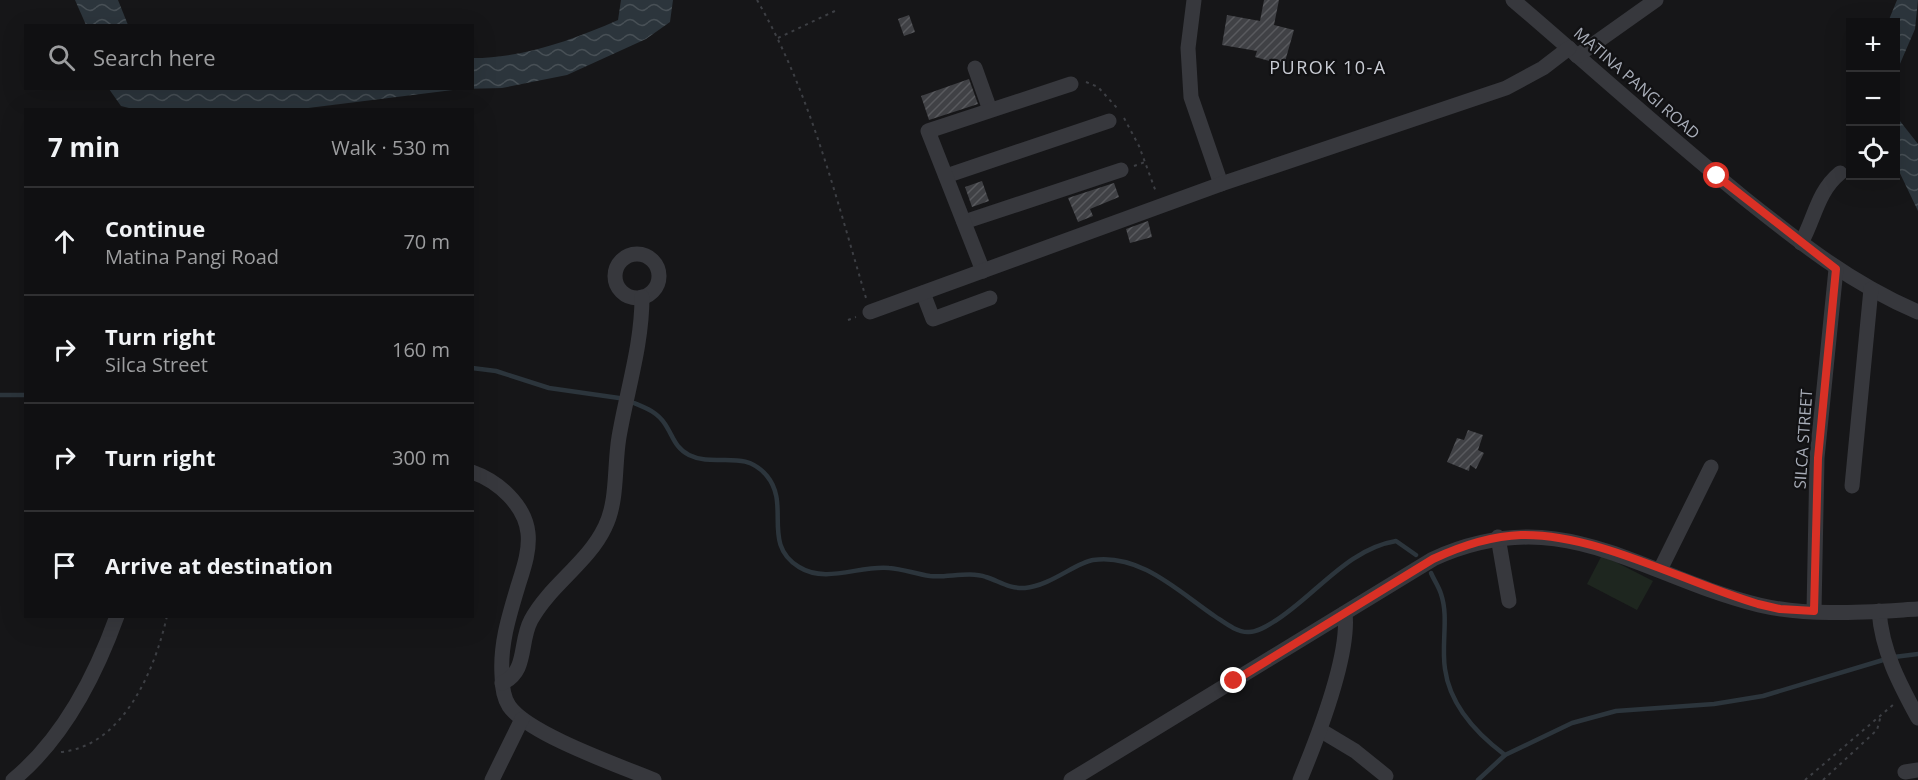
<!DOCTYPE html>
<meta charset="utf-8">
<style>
:root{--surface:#101012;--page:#19191b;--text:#f1f3f6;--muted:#9c9d9f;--line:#303032}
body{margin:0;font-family:"Open Sans",sans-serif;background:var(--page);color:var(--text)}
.controls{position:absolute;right:18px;top:18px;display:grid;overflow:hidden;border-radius:0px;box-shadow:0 6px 24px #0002}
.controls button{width:54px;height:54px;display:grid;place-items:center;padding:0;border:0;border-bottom:2px solid var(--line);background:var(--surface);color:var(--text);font:30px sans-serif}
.stop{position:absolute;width:18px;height:18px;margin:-14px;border:4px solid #d93025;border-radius:50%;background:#fff}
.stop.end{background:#d93025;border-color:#fff;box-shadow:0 2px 6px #0008}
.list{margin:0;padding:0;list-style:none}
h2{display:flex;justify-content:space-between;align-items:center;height:78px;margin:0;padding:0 24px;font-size:26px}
h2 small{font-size:20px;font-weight:400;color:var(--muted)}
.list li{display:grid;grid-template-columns:39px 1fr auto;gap:18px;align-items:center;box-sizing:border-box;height:108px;padding:0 24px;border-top:2px solid var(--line)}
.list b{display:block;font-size:22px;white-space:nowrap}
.list p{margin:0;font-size:20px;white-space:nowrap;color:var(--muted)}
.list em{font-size:20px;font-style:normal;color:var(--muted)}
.icon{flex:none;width:33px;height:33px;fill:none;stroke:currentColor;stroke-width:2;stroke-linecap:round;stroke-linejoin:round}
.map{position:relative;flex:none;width:1918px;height:780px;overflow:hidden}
.search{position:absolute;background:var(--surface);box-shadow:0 6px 24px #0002;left:24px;top:24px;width:450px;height:66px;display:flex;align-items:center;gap:15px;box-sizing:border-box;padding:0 21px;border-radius:0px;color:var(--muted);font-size:22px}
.panel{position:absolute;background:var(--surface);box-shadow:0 6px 24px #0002;left:24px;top:108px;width:450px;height:510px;border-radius:0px}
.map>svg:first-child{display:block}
.pitch{fill:#1e261f}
.water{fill:url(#water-waves)}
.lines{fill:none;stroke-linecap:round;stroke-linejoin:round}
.stream{stroke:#2c353c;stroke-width:4.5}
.building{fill:url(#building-hatch)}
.path{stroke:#3d3f44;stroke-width:2;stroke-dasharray:3 4.5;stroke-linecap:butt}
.minor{stroke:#37383d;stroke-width:15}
.route{stroke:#d93025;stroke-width:8}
.labels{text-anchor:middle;stroke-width:4.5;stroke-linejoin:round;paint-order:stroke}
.street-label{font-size:16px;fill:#a8adb8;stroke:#111113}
.neighbourhood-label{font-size:18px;letter-spacing:1.5px;fill:#c9ccd4;stroke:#111113}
</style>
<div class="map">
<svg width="1918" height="780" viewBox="0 0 1918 780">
<defs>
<pattern id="water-waves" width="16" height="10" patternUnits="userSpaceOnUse" patternTransform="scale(1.5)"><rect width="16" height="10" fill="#2c353c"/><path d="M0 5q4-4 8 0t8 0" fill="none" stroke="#485056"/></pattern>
<pattern id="building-hatch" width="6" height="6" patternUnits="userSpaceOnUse" patternTransform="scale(1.5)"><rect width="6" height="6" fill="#404145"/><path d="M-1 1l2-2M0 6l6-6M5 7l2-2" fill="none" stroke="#595a5e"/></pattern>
</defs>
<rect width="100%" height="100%" fill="#161618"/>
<!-- pitch -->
<polygon class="pitch" points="1602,555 1653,581 1637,610 1587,584"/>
<!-- water -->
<g class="water">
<polygon points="75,0 118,0 128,25 86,25"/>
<path d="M621,0h52l-3,22 -24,17 -79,36 -65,13 -41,1 -169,21 -159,-1 -12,-3 -12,-17 363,-1 1,-30c49,0 100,-18 145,-38z"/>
<polygon points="1897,0 1918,0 1915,29 1896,73 1896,22 1888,22"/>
<polygon points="1896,116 1918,144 1918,211 1896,165"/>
</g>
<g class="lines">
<!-- stream -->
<g class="stream">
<polyline points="472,368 496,371 549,388 619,398"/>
<polyline points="0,395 26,395"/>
<path d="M634,403c12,5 23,9 31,21 8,12 10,24 24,31 26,13 55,-7 78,21 24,29 -6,68 32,91 27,17 61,-2 90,1 14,1 27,6 41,8 17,2 39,-5 56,1 13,4 23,12 39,11 25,-2 50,-25 68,-28 48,-7 87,33 123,57 9,6 22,16 33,15 9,0 18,-6 26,-11 40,-25 72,-72 121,-80l20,14"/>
<path d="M1431,573c3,7 8,14 10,21 8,23 0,50 4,75 5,37 32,65 60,86"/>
<polyline points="1894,657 1918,654"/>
<polyline points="1478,780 1505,755 1572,723 1616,711 1714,704 1763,696 1883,660"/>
</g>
</g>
<!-- building -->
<g class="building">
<polygon points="1264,0 1279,0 1274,25 1294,30 1284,65 1255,57 1257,51 1222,45 1227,15 1260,21"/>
<polygon points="909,15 915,32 904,36 898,19"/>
<polygon points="969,79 978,104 929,120 921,96"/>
<polygon points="982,181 989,201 972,207 965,187"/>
<polygon points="1114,183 1119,197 1090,209 1093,216 1078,222 1068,198"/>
<polygon points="1148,221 1152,237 1130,243 1126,229"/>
<polygon points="1468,430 1483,435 1478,450 1484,453 1476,469 1470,465 1469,471 1447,462 1457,438 1464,440"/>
</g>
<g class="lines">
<!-- path -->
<g class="path">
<path d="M757,0c53,91 79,198 109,298"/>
<polyline points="778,38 837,10"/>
<polyline points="1086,82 1098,87 1117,108"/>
<polyline points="1124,118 1139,146 1156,192"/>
<polyline points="1134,166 1145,162"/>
<polyline points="848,320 856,317"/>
<path d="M61,752c62,-6 94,-82 106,-136"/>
<polyline points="1805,780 1894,704"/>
<polyline points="1823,780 1877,730 1881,715"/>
</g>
<!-- minor -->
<g class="minor">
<polyline points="1194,0 1188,48 1191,97 1221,184"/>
<path d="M1513,0c77,66 152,134 231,198 55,44 108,86 174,114"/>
<polyline points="1577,56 1656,0"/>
<polyline points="975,68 990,110"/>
<polyline points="946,176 1109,121"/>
<polyline points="964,222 1121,170"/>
<path d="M1801,243c14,-25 16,-51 39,-70"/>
<circle cx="637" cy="276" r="22"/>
<polyline points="983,271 928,131 1071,84"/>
<polyline points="923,293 933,319 990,298"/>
<polyline points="870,312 1221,184 1506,88 1543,68 1569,48"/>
<path d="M472,472c26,9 53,33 56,61 2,18 -5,37 -10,53 -9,30 -18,58 -16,89 0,11 1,22 7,31 19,28 111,60 145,74"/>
<polyline points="1852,486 1871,289"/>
<polyline points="1498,537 1509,601"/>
<polyline points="1660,570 1711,467"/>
<polyline points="1814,611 1817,458 1836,269"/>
<path d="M1879,611c3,40 20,72 39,107"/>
<path d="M502,683c26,-11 17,-41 29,-63 19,-35 57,-57 74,-93 13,-26 9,-61 14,-90 8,-47 23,-92 23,-140"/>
<polyline points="1320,730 1355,751 1386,776"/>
<polyline points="1905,772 1918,770"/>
<path d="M13,780c50,-41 82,-103 104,-164"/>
<polyline points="492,780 522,719"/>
<path d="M1071,780l362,-221c129,-59 205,16 326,46 51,12 107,7 159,4"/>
<path d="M1300,780c17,-41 50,-124 45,-167"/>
</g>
</g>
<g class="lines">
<!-- route -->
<path class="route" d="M1234,681l199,-122c28,-13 57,-23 88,-24 75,-2 165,48 237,69l22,5 34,2 4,-153 18,-189 -119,-93"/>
</g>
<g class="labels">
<!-- street labels -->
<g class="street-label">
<text transform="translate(1637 83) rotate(41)" y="6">MATINA PANGI ROAD</text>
<text transform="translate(1803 439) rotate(-86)" y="6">SILCA STREET</text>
</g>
<!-- neighbourhood labels -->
<g class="neighbourhood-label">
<text x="1328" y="74">PUROK 10-A</text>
</g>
</g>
</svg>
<div class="controls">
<button>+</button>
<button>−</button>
<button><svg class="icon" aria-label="locate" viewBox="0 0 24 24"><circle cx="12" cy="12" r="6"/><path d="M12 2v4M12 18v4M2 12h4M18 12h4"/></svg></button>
</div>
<div class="stop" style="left:1717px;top:176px"></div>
<div class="stop end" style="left:1234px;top:681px"></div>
<div class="search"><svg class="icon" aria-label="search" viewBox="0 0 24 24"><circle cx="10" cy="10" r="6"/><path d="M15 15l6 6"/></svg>Search here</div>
<section class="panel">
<h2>7 min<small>Walk · 530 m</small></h2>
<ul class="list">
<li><svg class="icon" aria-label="ahead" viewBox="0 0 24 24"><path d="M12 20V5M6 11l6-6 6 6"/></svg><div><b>Continue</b><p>Matina Pangi Road</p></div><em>70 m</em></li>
<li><svg class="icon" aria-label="right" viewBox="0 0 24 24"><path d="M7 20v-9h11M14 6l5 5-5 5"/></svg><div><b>Turn right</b><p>Silca Street</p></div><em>160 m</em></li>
<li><svg class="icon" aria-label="right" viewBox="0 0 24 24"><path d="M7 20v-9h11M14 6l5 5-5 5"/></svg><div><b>Turn right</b></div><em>300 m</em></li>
<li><svg class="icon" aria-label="arrive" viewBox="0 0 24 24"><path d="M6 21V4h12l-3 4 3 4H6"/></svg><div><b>Arrive at destination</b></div></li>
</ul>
</section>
</div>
